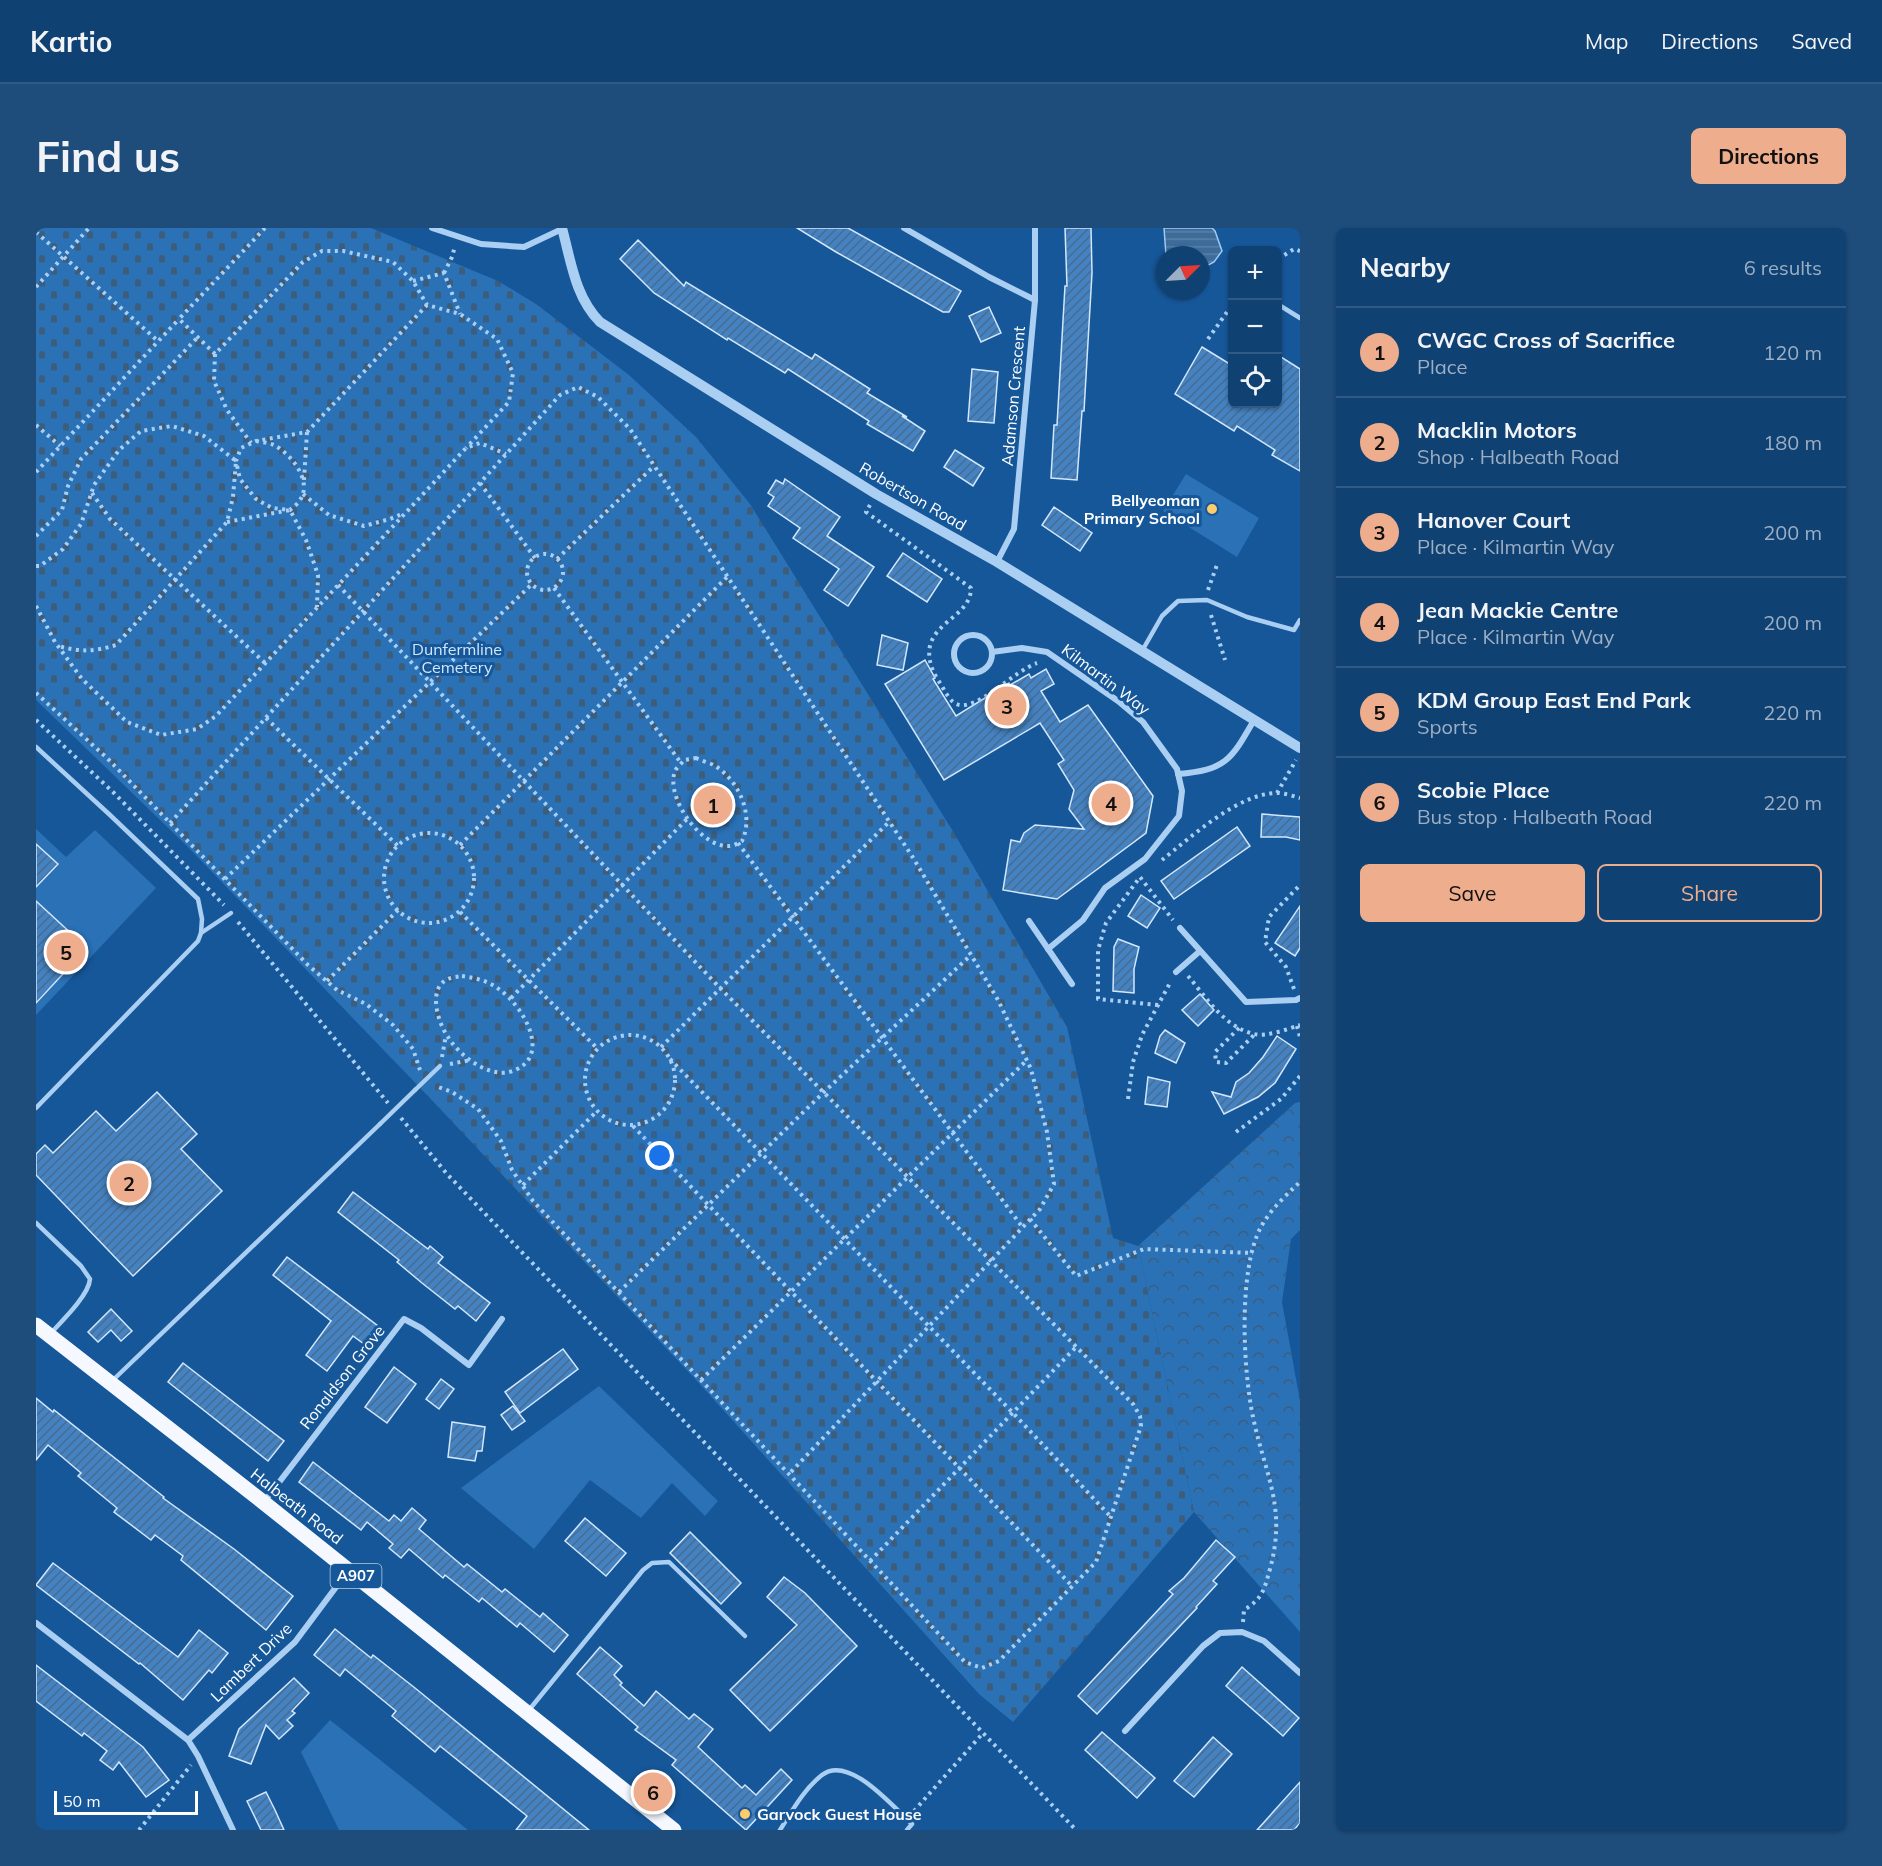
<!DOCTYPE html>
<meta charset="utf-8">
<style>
:root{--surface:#104173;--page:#1e4c7b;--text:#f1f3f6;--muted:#9cafc4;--line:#305a85;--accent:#eead8d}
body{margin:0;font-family:Mulish,sans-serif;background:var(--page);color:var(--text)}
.controls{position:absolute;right:18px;top:18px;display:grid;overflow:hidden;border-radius:9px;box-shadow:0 2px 4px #0004}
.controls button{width:54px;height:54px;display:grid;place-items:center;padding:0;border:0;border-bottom:2px solid var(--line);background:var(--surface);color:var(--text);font:30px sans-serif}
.compass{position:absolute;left:1120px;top:18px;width:54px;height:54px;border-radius:50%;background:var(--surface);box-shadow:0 2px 4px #0004;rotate:66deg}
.scale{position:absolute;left:18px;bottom:15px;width:144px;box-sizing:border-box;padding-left:6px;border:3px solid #fff;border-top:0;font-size:16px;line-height:21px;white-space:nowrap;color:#fff;-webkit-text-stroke:4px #165799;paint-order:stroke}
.you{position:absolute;left:624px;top:928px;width:21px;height:21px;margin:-15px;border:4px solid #fff;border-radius:50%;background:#1a73e8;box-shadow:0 0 0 9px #1a73e833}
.badge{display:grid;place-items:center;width:39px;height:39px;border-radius:50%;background:var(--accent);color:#111;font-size:20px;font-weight:700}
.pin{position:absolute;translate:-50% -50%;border:3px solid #fff;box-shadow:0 2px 6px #0006}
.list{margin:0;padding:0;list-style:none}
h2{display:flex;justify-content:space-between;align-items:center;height:78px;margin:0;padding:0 24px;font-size:26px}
h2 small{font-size:20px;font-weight:400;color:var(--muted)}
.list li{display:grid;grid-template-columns:39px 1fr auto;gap:18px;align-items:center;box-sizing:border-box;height:90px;padding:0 24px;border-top:2px solid var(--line)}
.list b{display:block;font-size:22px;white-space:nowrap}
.list p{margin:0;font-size:20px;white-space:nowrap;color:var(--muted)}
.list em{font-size:20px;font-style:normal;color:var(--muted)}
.actions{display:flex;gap:12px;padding:18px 24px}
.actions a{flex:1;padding:14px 0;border:2px solid var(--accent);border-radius:9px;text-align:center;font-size:21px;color:var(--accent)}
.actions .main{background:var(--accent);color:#111}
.icon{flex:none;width:33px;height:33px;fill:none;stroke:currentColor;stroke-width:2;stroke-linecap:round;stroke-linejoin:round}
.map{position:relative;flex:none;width:1264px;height:1602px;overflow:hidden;border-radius:9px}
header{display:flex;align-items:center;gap:36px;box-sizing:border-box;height:84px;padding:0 30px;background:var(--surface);border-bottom:2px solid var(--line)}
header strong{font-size:28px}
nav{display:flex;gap:33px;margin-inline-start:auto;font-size:21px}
.intro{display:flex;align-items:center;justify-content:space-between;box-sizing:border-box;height:144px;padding:0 36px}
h1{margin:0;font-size:42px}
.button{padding:15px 27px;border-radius:9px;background:var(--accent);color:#111;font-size:21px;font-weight:700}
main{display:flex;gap:36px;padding:0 36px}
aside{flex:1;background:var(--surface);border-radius:9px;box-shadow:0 2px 4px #0004}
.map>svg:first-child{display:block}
.grass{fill:#2a71b6}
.forest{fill:url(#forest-crowns)}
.cemetery{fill:url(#cemetery-stones)}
.water{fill:url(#water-rules);stroke:#9dcaf4;stroke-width:1.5}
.building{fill:url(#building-hatch);stroke:#d2e7fc;stroke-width:1.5}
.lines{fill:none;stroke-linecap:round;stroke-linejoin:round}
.path{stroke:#aacff2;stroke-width:4;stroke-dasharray:3 4.5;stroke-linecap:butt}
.service{stroke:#aacff2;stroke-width:4.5}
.minor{stroke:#aacff2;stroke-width:6}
.tertiary{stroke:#aacff2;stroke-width:10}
.primary{stroke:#f5f9ff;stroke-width:15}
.service-bridge{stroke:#aacff2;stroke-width:4.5}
.poi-dot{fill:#ffcc6b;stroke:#165799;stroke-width:2}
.labels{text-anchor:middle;stroke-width:6;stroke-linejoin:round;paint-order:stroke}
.shield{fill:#165799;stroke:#b9cde0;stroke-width:1.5}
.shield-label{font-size:15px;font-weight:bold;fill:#fff}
.street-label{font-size:16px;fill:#fff;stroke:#165799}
.poi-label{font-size:16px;font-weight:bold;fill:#fff;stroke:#165799;text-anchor:end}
.park-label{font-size:16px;fill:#d2e7fc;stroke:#165799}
</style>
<header>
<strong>Kartio</strong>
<nav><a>Map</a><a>Directions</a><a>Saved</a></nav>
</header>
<div class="intro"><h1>Find us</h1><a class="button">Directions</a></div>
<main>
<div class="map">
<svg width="1264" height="1602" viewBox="0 0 1264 1602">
<defs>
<pattern id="forest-crowns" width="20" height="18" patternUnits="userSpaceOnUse" patternTransform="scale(1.5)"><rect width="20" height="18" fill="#2a71b6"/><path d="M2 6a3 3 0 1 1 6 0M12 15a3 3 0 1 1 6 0" fill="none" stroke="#3d5d7c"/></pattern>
<pattern id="cemetery-stones" width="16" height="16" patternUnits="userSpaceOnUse" patternTransform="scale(1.5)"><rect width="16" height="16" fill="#2a71b6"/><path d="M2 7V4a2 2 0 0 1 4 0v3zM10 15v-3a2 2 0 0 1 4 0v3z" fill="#3d5d7c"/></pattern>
<pattern id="water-rules" width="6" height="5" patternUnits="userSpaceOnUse" patternTransform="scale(1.5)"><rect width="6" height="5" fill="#3d6b9a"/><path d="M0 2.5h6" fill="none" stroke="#5a81a9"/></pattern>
<pattern id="building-hatch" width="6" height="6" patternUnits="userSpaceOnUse" patternTransform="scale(1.5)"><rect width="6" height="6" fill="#4482c1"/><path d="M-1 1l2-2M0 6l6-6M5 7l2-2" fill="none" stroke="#476c92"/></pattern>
</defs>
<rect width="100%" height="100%" fill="#165799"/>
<!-- grass -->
<g class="grass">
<polygon points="1150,246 1223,290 1201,329 1127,283"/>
<polygon points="0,601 30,629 59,602 120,660 0,787"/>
<polygon points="563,1158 682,1273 669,1288 636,1255 605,1290 554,1252 498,1321 425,1260"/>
<polygon points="294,1492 432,1602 303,1602 265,1524"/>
</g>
<!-- forest -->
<polygon class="forest" points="1264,874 1264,1002 1255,1011 1246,1074 1264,1173 1264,1404 1158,1284 1102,1018 1259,875"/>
<!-- cemetery -->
<polygon class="cemetery" points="0,0 335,0 462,53 500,76 593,147 660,209 714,276 918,605 1031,799 1077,1010 1102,1018 1158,1284 977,1494 943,1466 662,1154 390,866 151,618 0,472"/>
<!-- water -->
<polygon class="water" points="1128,0 1176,0 1179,3 1186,23 1178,34 1165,41 1165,27 1130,27"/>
<!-- building -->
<g class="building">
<polygon points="761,0 812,0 925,63 913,84 907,84 800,24"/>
<polygon points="1029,0 1055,0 1056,45 1048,183 1046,183 1041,252 1015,250 1018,197 1021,197 1029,58 1031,58"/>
<polygon points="602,12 648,58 650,54 776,131 779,126 834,161 831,165 871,189 866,188 889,203 877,223 831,196 833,193 752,141 749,145 692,110 691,112 618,65 584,31"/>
<polygon points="953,79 965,105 945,114 933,88"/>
<polygon points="1166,119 1197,138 1197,176 1242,176 1242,127 1264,141 1264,243 1236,227 1239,222 1201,198 1198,203 1139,166"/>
<polygon points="936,141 962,144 958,195 932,193"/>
<polygon points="919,222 948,240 937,258 908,239"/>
<polygon points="749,251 804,289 791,308 838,339 812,378 788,362 803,341 757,310 764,300 732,278 738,269 732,265 740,252 747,256"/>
<polygon points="1018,279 1056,305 1044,323 1006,297"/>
<polygon points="867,325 906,351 891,374 851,348"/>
<polygon points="846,407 872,415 867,442 841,437"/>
<polygon points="889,432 899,450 897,451 920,488 973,455 974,457 993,446 995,450 1010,441 1018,456 1005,463 1024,494 1052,477 1117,568 1110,605 1021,671 967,662 975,612 984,614 988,605 999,597 1048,601 1033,581 1038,562 1022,536 1028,532 1004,495 908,552 849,456"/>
<polygon points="1226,586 1264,589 1264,612 1250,609 1225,609"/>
<polygon points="1201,599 1214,618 1138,671 1125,653"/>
<polygon points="0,616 22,636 0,659"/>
<polygon points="1105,667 1124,680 1111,700 1092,688"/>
<polygon points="0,673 51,720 0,775"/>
<polygon points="1264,678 1264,720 1259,728 1239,715"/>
<polygon points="1082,711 1103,719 1098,741 1098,765 1077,763 1078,719"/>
<polygon points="1164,766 1178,782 1162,798 1146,782"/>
<polygon points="1129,802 1149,815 1140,835 1119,825 1124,808"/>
<polygon points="1241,808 1260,821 1239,855 1222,869 1188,886 1176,864 1195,869 1200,854 1213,845 1227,829"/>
<polygon points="1112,849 1134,854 1131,879 1109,876"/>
<polygon points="121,864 161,906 145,921 186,963 97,1048 0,947 0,926 9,917 17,925 60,883 80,903"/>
<polygon points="317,964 392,1021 394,1018 407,1029 402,1035 454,1075 440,1093 422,1078 419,1081 386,1055 361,1034 363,1032 302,984"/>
<polygon points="251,1029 342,1098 328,1116 317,1108 291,1143 270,1127 295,1093 237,1047"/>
<polygon points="75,1081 96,1103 85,1113 75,1102 62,1114 52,1104"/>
<polygon points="527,1121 542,1141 484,1185 469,1164"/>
<polygon points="147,1135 248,1213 232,1233 132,1154"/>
<polygon points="358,1139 380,1156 351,1195 329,1179"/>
<polygon points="405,1151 418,1161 403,1181 390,1171"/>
<polygon points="0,1170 17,1184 18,1182 128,1269 127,1270 198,1321 257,1368 230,1402 145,1332 147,1328 119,1307 115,1312 78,1284 81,1280 42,1248 45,1245 12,1217 0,1232"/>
<polygon points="477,1178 489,1193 476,1202 465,1187"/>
<polygon points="416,1194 449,1199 446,1223 441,1223 439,1233 412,1229"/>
<polygon points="277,1234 353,1293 358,1287 365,1293 376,1280 390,1292 383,1301 428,1339 431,1336 466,1364 469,1361 504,1389 507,1385 532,1407 518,1424 484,1395 481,1399 446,1370 443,1374 409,1347 407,1350 373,1321 365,1330 353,1320 357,1316 331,1294 325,1302 263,1254"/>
<polygon points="549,1290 590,1325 570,1348 529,1313"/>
<polygon points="654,1304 705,1355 685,1376 634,1325"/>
<polygon points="1180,1312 1199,1329 1177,1353 1181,1356 1160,1379 1161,1380 1061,1486 1042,1468 1137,1366 1133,1363 1148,1350"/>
<polygon points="17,1335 142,1429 163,1402 192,1425 176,1445 173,1442 147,1472 104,1435 103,1436 0,1357"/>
<polygon points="748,1349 769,1365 821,1418 734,1503 694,1462 761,1397 731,1369"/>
<polygon points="299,1401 335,1430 337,1427 379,1460 553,1602 480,1602 491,1588 404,1518 399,1524 356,1488 360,1483 309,1441 304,1448 278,1427"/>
<polygon points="564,1419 586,1438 578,1447 586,1455 584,1457 608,1478 620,1463 653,1491 658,1486 677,1501 662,1519 706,1560 709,1557 720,1567 745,1541 756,1552 710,1602 636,1537 640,1532 599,1502 602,1499 541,1446"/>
<polygon points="0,1437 107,1519 133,1552 110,1569 83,1534 77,1542 64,1532 71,1523 48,1505 46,1508 0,1473"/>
<polygon points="1206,1439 1263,1490 1247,1508 1190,1458"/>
<polygon points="258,1450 273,1465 256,1483 259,1485 251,1492 257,1498 243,1511 230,1497 215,1536 193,1528 203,1501"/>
<polygon points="1066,1504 1119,1550 1101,1570 1049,1522"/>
<polygon points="1177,1509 1196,1526 1158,1569 1138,1553"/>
<polygon points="1264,1554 1264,1595 1258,1602 1221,1602"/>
<polygon points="230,1564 239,1582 248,1602 225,1602 211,1573"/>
</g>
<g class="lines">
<!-- path -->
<g class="path">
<polyline points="229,0 143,91 179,126 267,34 286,23 307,23 357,34 377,53 391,77 424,86 461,111 477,145 473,174 430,220"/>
<polyline points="0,4 122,113"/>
<polyline points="1242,31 1258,21 1264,23"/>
<polyline points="408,45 416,29 419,18"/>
<polyline points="377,53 408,45 424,86"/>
<polyline points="0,59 53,0"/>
<polyline points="1172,111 1196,77"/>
<polyline points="179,126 178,153 191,182 215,215"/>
<polyline points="0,197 24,218"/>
<path d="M220,213c6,1 13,2 18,4 17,9 39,36 26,55 -2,4 -7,7 -10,10l-18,-2 -16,-9 -16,-20 -4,-18 5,-13 15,-7 51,-9 120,-127"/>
<polyline points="0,244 143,91"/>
<polyline points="268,252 271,204"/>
<polyline points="444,255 499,330"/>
<polyline points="56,265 74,291 229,435"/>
<polyline points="267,266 293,287 328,298 354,291 366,286"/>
<path d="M834,277l-4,7 105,76c0,32 -52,35 -40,77 2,9 9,17 13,25 5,8 10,17 21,15 21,-3 50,-34 72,-42"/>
<polyline points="191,294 254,282 270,312 282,347 281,379"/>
<polyline points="0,308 26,282 32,258 45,231 162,109"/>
<circle cx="509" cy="344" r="18"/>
<polyline points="521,331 618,238"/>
<path d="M0,338h4l23,-17 18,-25 13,-39 25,-35 22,-19 31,-5 32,10 32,25 -3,36 -6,25 -111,123c-23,7 -35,7 -58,1"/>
<polyline points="302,357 684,760 1097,1176 1104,1188 1105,1198 1060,1334 963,1433 946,1440 929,1434 497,973 476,942 465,913 442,881 416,864 399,858"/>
<polyline points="518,360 645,535"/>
<polyline points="1172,362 1182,334"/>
<polyline points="0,378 19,414 46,451 91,494 125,507 161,501 180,488 430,220 444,215 470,226"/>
<polyline points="1175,387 1189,432"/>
<polyline points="0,465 72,531 272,737 301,762 330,776 357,797 377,821 384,842"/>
<polyline points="230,490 362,618"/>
<polyline points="0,492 78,565 188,677"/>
<path d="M660,530c6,3 15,5 21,9 23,16 37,49 25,74 -3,2 -9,5 -13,5 -28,2 -64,-49 -54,-75 2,-4 7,-8 9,-11z"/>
<polyline points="1241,565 1260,532"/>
<polyline points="134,595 524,167 542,159 562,169 594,201 876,628 962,772 995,841 1011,904 1018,956 1004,981 753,1246"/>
<circle cx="393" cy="650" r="45"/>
<polyline points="702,615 987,1000"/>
<polyline points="424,617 691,349"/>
<path d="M1126,632c29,-23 77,-67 115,-67 7,0 16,3 23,5"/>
<polyline points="189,651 496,356"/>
<polyline points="424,684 562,821"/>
<polyline points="202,694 352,875"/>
<path d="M426,748c14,2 27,5 38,14 25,18 54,70 9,82 -22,5 -50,-17 -61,-35 -10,-14 -21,-49 0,-58 4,-2 9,-2 14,-3z"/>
<path d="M1152,748c18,21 36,51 66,58 13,3 34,-5 46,-9"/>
<polyline points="291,753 362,682"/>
<polyline points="1258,761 1250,739 1229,714 1233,689 1264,657"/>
<polyline points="475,770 652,590"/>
<polyline points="1122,777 1062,771 1062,722 1070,695 1104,649 1137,692"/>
<polyline points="1261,798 1264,809"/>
<polyline points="1203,800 1179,824 1180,834 1190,835 1219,806"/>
<circle cx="594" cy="852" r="45"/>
<polyline points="625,819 853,594"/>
<polyline points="406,829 410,807"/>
<polyline points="634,831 977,1185 1075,1289"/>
<polyline points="414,836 435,832"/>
<polyline points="1092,871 1097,834 1106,807 1135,753"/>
<polyline points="365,890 411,946 1040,1602"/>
<polyline points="597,898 1036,1358"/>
<polyline points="1200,904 1245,871 1264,848"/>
<polyline points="487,957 561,883"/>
<polyline points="994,991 1040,1048 1108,1021 1217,1025"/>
<polyline points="583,1064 788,864 935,727"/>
<polyline points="665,1152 991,832"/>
<polyline points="834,1333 1040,1119"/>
<path d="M1207,1394l1,-12c19,-12 20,-20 26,-41 17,-62 -5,-94 -17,-152 -10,-47 -15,-148 8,-190 9,-17 25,-32 39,-45"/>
<polyline points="878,1583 947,1505"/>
<polyline points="103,1602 155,1537"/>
</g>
<!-- service -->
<g class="service">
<polyline points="1243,77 1264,90"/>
<polyline points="1106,423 1126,388 1142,373 1171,372 1211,389 1258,402 1264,392"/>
<polyline points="0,519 74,587 162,671 166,691 165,705 162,713 0,880"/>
<polyline points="165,705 195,685"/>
<polyline points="379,862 404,838"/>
<path d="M0,995l45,43 9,13c-1,16 -28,42 -40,55"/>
<polyline points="76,1153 344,896"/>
<polyline points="493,1482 607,1342 616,1335 633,1334 709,1408"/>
<path d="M744,1602c12,-19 24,-41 42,-55 27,-21 71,32 90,49l-5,6"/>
</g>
<!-- minor -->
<g class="minor">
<polyline points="396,0 445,16 488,19 526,1"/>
<polyline points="868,0 953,49 999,72"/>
<polyline points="961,334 978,301 999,72 999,0"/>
<circle cx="937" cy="426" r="19"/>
<polyline points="956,424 986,420 1011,424 1082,473 1107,494 1141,541 1146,563 1143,588 1109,631 1069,660 1047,692 1012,721"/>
<path d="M1142,546c48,-4 53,-14 76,-54"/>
<polyline points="993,693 1036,756"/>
<polyline points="1144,700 1210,774 1260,772 1264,770"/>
<polyline points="1140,744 1164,723"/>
<polyline points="228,1274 368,1091 385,1100 433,1137 466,1091"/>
<polyline points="0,1395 152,1512 162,1528 197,1602"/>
<polyline points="1089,1503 1167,1418 1184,1405 1206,1404 1228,1413 1264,1445"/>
<polyline points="152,1512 259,1414 312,1343"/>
</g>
<!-- tertiary -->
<path class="tertiary" d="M526,0c9,33 13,69 38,94l276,172 121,68 303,186"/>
<!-- primary -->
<polyline class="primary" points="0,1097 227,1274 638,1602"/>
<!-- service-bridge -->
<polyline class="service-bridge" points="344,896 379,862"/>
</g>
<!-- markers -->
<g class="poi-dot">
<circle cx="1176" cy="281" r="6"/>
<circle cx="709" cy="1586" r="6"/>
</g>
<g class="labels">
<!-- shield labels -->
<rect class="shield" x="294.5" y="1336" width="51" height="24" rx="4.5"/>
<g class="shield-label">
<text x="320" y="1353">A907</text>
</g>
<!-- street labels -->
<g class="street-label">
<text transform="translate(977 168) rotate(-85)" y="6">Adamson Crescent</text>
<text transform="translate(877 268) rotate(30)" y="6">Robertson Road</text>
<text transform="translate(1070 451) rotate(37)" y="6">Kilmartin Way</text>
<text transform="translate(306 1149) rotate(-52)" y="6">Ronaldson Grove</text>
<text transform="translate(261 1278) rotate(38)" y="6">Halbeath Road</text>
<text transform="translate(215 1434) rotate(-44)" y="6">Lambert Drive</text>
</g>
<!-- poi labels -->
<g class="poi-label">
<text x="1164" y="278">Bellyeoman<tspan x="1164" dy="18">Primary School</tspan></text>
<text x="721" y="1592" text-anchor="start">Garvock Guest House</text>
</g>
<!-- park labels -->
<g class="park-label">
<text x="421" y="427">Dunfermline<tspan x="421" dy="18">Cemetery</tspan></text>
</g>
</g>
</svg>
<div class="controls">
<button>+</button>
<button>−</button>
<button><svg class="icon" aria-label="locate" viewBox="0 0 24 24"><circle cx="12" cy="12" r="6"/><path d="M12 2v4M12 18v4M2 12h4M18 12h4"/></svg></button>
</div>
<svg class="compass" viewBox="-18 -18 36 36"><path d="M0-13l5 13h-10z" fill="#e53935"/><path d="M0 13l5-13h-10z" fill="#9cafc4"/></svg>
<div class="scale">50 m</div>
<div class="you"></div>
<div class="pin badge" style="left:677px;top:577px">1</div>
<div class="pin badge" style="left:93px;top:955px">2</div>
<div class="pin badge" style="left:971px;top:478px">3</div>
<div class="pin badge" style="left:1075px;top:575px">4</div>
<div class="pin badge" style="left:30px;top:724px">5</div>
<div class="pin badge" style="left:617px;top:1564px">6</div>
</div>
<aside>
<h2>Nearby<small>6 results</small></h2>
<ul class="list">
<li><span class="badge">1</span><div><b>CWGC Cross of Sacrifice</b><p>Place</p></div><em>120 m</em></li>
<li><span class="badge">2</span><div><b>Macklin Motors</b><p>Shop · Halbeath Road</p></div><em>180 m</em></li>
<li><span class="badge">3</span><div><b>Hanover Court</b><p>Place · Kilmartin Way</p></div><em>200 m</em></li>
<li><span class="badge">4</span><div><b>Jean Mackie Centre</b><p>Place · Kilmartin Way</p></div><em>200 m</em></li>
<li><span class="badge">5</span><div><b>KDM Group East End Park</b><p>Sports</p></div><em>220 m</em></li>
<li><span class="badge">6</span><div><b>Scobie Place</b><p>Bus stop · Halbeath Road</p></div><em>220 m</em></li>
</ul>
<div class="actions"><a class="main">Save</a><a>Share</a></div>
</aside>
</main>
